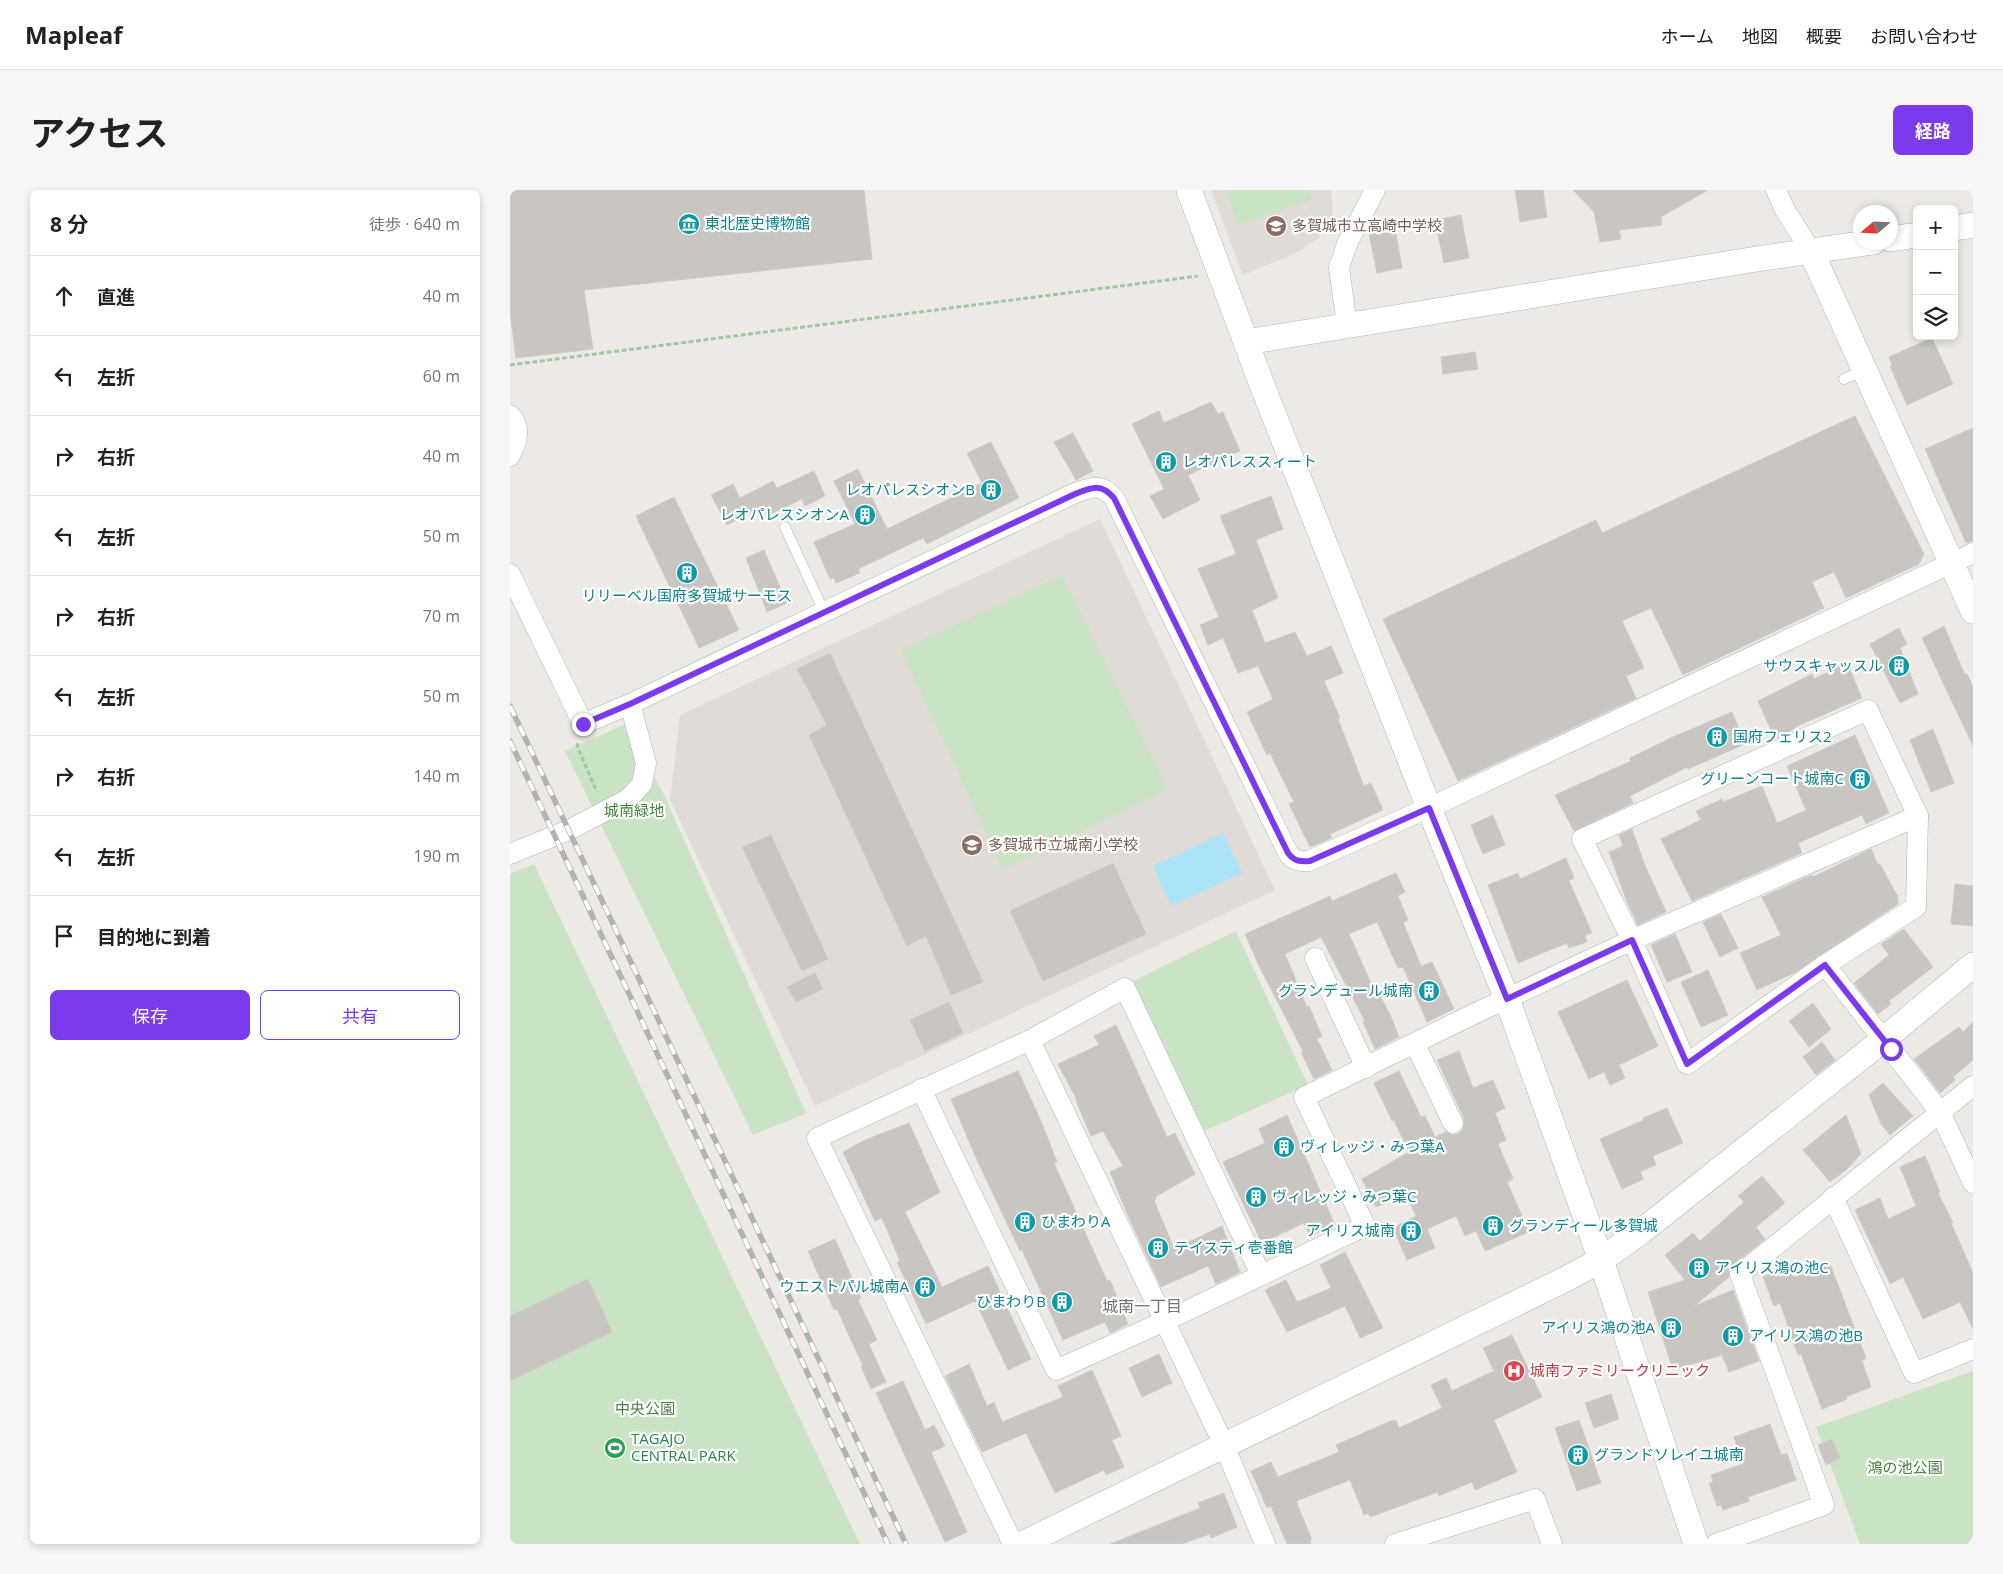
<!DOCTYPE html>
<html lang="ja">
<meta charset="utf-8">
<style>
:root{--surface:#fff;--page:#f6f6f6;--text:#222;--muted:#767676;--line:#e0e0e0;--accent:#7c3aed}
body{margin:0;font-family:"Open Sans","Noto Sans JP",sans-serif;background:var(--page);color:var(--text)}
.controls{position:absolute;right:15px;top:15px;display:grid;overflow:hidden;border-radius:8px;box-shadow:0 2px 8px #0003}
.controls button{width:45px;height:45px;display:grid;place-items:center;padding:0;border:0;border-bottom:1px solid var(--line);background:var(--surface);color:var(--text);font:25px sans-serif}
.compass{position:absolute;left:1343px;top:15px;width:45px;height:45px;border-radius:50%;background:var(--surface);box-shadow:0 2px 8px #0003;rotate:251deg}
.stop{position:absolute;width:15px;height:15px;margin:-11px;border:4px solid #7c3aed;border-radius:50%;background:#fff}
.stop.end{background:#7c3aed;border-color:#fff;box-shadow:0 1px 5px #0008}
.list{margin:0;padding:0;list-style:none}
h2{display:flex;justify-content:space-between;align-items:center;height:65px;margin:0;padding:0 20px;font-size:21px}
h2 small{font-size:16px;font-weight:400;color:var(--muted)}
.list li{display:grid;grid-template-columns:32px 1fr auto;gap:15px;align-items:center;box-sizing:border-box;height:80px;padding:0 20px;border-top:1px solid var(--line)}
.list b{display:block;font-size:19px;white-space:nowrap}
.list em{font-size:16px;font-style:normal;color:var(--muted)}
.actions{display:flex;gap:10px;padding:15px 20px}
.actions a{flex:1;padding:11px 0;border:1px solid var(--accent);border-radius:8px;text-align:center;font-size:18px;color:var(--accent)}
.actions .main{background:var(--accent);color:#fff}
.icon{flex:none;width:28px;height:28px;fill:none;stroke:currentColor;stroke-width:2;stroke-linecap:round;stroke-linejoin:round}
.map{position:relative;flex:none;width:1463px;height:1354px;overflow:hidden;border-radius:8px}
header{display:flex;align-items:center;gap:30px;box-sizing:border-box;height:70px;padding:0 25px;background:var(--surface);border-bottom:1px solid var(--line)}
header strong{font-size:24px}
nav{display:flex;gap:28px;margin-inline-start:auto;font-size:18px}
.intro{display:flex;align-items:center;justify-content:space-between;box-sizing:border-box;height:120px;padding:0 30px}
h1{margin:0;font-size:35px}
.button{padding:12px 22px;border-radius:8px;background:var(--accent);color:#fff;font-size:18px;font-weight:700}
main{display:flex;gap:30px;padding:0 30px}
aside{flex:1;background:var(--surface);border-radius:8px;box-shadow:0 2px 8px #0003}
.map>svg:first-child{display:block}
.education{fill:#e0dbd6}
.green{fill:#c9e3c4}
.water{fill:#ace3f7}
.building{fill:#c9c5c1;stroke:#d2cbc4}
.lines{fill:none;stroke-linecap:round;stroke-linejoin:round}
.service-casing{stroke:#b0b3b6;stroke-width:11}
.minor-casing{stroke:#b0b3b6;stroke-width:21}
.tertiary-casing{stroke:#b0b3b6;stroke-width:26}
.path{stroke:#a0c8a5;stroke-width:3;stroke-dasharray:5 2.5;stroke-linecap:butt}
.service{stroke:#fff;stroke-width:10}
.minor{stroke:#fff;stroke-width:20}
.tertiary{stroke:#fff;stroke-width:25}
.rail-casing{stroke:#b1b2b2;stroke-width:5.5}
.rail{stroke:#fff;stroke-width:4;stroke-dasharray:11;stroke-linecap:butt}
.route{stroke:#7c3aed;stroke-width:6}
.labels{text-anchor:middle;stroke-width:4.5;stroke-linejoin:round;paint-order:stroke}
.culture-label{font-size:15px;fill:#0d838f;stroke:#fff;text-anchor:start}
.education-label{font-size:15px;fill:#785e54;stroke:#fff;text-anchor:start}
.park-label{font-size:15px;fill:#46823e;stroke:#fff}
.health-label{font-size:15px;fill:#be3a42;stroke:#fff;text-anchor:start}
.leisure-label{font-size:15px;fill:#27864d;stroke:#fff;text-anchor:start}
.neighbourhood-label{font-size:16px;fill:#6e7376;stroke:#fff}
</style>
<header>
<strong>Mapleaf</strong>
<nav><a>ホーム</a><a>地図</a><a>概要</a><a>お問い合わせ</a></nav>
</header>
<div class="intro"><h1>アクセス</h1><a class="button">経路</a></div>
<main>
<aside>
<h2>8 分<small>徒歩 · 640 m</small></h2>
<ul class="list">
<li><svg class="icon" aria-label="ahead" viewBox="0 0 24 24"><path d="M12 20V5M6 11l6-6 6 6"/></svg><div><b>直進</b></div><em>40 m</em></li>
<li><svg class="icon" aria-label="left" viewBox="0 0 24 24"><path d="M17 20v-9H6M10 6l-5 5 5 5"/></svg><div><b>左折</b></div><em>60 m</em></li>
<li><svg class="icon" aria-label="right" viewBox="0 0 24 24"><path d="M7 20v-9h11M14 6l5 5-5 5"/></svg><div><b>右折</b></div><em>40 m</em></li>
<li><svg class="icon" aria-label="left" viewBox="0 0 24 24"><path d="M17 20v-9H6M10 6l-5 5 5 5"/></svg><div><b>左折</b></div><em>50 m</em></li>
<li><svg class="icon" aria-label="right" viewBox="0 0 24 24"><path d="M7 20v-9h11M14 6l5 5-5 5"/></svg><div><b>右折</b></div><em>70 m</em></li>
<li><svg class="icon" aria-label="left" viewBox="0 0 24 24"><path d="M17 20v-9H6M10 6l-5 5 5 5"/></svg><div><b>左折</b></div><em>50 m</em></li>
<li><svg class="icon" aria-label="right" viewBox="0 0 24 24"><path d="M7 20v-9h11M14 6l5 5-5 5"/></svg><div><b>右折</b></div><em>140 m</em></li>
<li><svg class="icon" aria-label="left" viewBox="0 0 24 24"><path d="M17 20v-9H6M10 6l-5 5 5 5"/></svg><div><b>左折</b></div><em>190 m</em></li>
<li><svg class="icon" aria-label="arrive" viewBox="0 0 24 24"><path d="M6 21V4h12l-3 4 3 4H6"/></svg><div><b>目的地に到着</b></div></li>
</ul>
<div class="actions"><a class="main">保存</a><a>共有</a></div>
</aside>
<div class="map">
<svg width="1463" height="1354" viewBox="0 0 1463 1354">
<rect width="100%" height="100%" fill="#edeae5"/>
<!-- education -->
<g class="education">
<polygon points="701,0 821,0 823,24 809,48 788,62 733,85"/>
<polygon points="590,329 765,700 305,916 160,610 170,525"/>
</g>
<!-- green -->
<g class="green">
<polygon points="716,0 798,0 802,9 728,35"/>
<polygon points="552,385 658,599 493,680 391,460"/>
<polygon points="116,534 155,607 296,923 243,945 55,561"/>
<polygon points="24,674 350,1354 0,1354 0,684"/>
<polygon points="726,741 798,895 694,941 623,791"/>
<polygon points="1463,1181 1463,1346 1457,1354 1350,1354 1306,1237"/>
</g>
<!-- water -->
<polygon class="water" points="713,643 732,683 661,716 643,676"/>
<!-- building -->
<g class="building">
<polygon points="0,0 354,0 362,69 74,100 83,159 6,168 0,122"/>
<polygon points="1005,0 1033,0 1037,27 1010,32"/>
<polygon points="1063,0 1198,0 1151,27 1152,35 1109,40 1111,49 1090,52 1084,22"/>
<polygon points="951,25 959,68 934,73 925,30"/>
<polygon points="884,33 892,78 867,83 858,39"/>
<polygon points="1422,148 1443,194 1397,215 1380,176 1382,175 1379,167"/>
<polygon points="965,162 968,179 933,184 931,167"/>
<polygon points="701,212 708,224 713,222 730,261 678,285 690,310 653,329 640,306 654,299 622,234 649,221 654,233"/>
<polygon points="1345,226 1414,364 1409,374 1336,408 1324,382 1302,392 1314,418 1173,485 1141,418 1112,431 1134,478 1116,486 1126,508 948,591 873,429 1086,330 1092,343"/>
<polygon points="1463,238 1463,351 1456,353 1415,259"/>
<polygon points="563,243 583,281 566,290 544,252"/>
<polygon points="481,252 509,308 417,354 413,348 348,379 350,383 326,393 324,388 320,389 304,352 345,334 324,291 348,279 377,339 472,293 457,263"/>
<polygon points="304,281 315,306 295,316 292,309 257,326 253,317 217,335 201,305 223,294 230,308 263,291 267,298"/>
<polygon points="761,306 773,339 746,350 768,408 742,420 755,453 785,442 797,466 821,456 833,483 814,491 830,528 828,529 854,596 861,593 873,620 820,644 822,648 800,657 779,614 784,612 760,563 757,565 737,522 763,509 748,476 728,483 713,448 698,455 690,435 709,427 688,379 726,364 710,326"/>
<polygon points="164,307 229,440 189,458 126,326"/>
<polygon points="254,360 277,413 257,422 236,368"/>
<polygon points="1434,436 1455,485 1457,484 1463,497 1463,556 1412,448"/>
<polygon points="1389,438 1397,454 1390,458 1408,504 1390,513 1360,454"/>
<polygon points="320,463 473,792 441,805 416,746 397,756 299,545 317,535 287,479"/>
<polygon points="1337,473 1352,508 1285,537 1286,538 1265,549 1248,511 1302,484 1304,489"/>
<polygon points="1222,522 1235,554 1178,579 1177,577 1120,606 1123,613 1064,641 1045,605 1121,571 1120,568 1163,547"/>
<polygon points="1423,539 1444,593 1421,602 1400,550"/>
<polygon points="1345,545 1379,623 1356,634 1352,625 1288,653 1292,663 1182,711 1151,649 1191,630 1186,621 1212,609 1213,612 1252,596 1267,633 1296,620 1277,576"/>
<polygon points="983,625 995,655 973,664 961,635"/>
<polygon points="1122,639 1134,673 1156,722 1128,735 1117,712 1099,662 1113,656 1109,645"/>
<polygon points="261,645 318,769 292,781 232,657"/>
<polygon points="1361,659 1368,675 1370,674 1388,707 1388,714 1284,783 1247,800 1230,763 1271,745 1252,707 1302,685 1303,687"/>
<polygon points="1056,668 1064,688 1059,691 1082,743 1075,745 1077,752 1059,758 1057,753 1008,773 978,695 1008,683 1010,689"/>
<polygon points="603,673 636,744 533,791 500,721"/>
<polygon points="886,683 895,702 888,706 898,730 893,732 911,776 922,772 944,819 917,832 893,777 888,778 867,732 839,744 861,793 863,792 881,827 889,847 865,859 853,832 855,831 811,747 775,764 797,817 799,816 812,846 807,849 822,880 804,889 791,862 793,861 751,780 735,744 820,706 822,711"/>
<polygon points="1445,694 1463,696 1463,736 1441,734"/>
<polygon points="1211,724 1228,758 1210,767 1193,732"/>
<polygon points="1394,739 1423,777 1379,811 1381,814 1368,824 1344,793 1379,765 1371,754"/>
<polygon points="1165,744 1182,782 1157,792 1141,755"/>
<polygon points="1198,780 1218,825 1191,837 1171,792"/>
<polygon points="305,783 313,799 286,812 277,797"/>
<polygon points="1117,790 1148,856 1109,875 1115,888 1100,895 1094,882 1079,889 1048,822"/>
<polygon points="439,812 453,843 415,861 400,830"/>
<polygon points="1303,813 1321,839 1299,857 1279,831"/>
<polygon points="1463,832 1463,870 1443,887 1445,890 1430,903 1404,869 1449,837 1453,842"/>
<polygon points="606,835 657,947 665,943 685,984 645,1007 646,1009 644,1010 664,1059 712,1036 730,1082 706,1094 698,1076 651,1097 620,1030 600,982 613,976 593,941 581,946 566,911 567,910 548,874 589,855 584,846"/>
<polygon points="1312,852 1325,870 1306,885 1293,867"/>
<polygon points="949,861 963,898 983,890 995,918 985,923 996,950 988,954 1003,989 997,992 1019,1042 975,1061 966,1041 955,1046 946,1026 917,1039 925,1058 897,1070 883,1038 906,1026 896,1005 866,1017 852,989 899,962 884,930 882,931 864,893 889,881 911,927 915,926 925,947 936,942 942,945 948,944 953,939 954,928 927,870"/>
<polygon points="508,881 531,931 547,972 544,973 597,1091 600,1090 618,1134 600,1143 595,1132 553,1150 512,1060 510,1061 467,970 441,909"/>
<polygon points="1373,893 1403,926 1380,945 1371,934 1359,905"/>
<polygon points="1157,918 1173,953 1143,966 1146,975 1130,982 1134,989 1112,999 1090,949 1134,930 1133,928"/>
<polygon points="777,925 825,1035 800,1046 794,1033 752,1053 713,972 755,953 749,939"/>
<polygon points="1336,925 1351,964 1337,979 1320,992 1293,960"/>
<polygon points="399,933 430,1002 395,1022 432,1097 478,1076 521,1169 498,1180 465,1111 416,1134 387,1072 390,1071 372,1028 365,1031 333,962 355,950"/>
<polygon points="1415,966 1430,1002 1428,1003 1443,1033 1441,1033 1463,1083 1463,1139 1450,1112 1413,1129 1393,1087 1380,1094 1345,1020 1370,1008 1378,1029 1406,1016 1390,977"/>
<polygon points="1252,986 1275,1013 1246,1037 1255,1049 1223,1075 1219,1080 1219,1087 1184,1116 1223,1100 1249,1171 1219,1182 1212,1165 1163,1180 1138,1102 1175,1090 1155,1065 1183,1043 1190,1051 1234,1012 1228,1006"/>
<polygon points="325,1049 351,1108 348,1110 367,1150 359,1154 376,1192 361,1199 351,1176 353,1176 327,1119 324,1120 298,1061"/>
<polygon points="835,1062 873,1138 850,1148 835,1116 777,1142 755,1100 776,1090 787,1112 821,1098 810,1075"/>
<polygon points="1320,1074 1356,1168 1352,1171 1361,1197 1336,1207 1337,1209 1312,1219 1291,1164 1288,1165 1270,1113 1264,1116 1253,1087 1279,1076 1283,1087"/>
<polygon points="78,1089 102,1142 0,1191 0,1126"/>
<polygon points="1002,1145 1032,1207 984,1230 1007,1282 965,1300 962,1292 929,1306 928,1302 860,1327 858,1323 854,1325 840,1290 786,1311 802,1350 800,1350 801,1354 777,1354 761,1316 757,1318 741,1281 761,1272 768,1287 829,1262 826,1255 883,1230 883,1232 886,1230 889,1238 932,1218 921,1195 936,1188 942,1201 984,1181 973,1158"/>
<polygon points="649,1164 662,1193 632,1207 619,1178"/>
<polygon points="459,1174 477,1216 484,1212 492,1232 553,1207 548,1196 582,1180 611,1246 602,1250 614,1277 596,1285 594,1280 545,1303 516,1243 472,1262 435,1186"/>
<polygon points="393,1191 415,1240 424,1235 435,1256 421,1262 457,1342 435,1352 366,1203"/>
<polygon points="1101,1204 1109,1229 1084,1238 1075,1213"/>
<polygon points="1069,1230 1091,1293 1067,1301 1045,1238"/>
<polygon points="1260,1234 1271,1265 1277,1263 1286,1290 1238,1307 1239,1311 1213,1320 1211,1315 1207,1316 1199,1293 1203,1292 1201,1285 1233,1274 1224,1247"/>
<polygon points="1322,1249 1330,1268 1316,1275 1308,1255"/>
<polygon points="714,1303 727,1337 701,1348 700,1344 672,1354 600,1354 690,1318 688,1313"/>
</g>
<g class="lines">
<!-- service casing -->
<g class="service-casing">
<g id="service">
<polyline points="1334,189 1354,180"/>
<polyline points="275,337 314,422"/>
</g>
</g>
<!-- minor casing -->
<g class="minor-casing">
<g id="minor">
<polyline points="1266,0 1275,20 1301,61"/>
<polyline points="837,136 829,77 838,52 865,0"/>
<path d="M0,225c12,13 7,27 0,41"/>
<path d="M0,384l73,150 47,-20 445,-211c17,-6 27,-10 39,5l174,355c6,8 12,9 21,8l137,-61 527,-247"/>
<polygon points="1358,520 1408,626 1406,717 1315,775 1177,874 1122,750 1072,649"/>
<polyline points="0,664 59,640 118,609 132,594 136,573 120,514"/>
<polyline points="805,768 856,878"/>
<polyline points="1315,775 1430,922 1463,993"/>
<polyline points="520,850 714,1255 755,1354"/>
<polyline points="905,854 943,933"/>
<polyline points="411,899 546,1180 655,1131 855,1036 794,907 970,821 1122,750 1408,626"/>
<polyline points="1323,1007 1404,1183 1463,1159"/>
<polyline points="503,1354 307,948 520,850 615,798 751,1085"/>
<polyline points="885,1354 1025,1309 1042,1354"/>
<polyline points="1206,1354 1314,1315 1230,1084 1463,896"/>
</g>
</g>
<!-- tertiary casing -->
<g class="tertiary-casing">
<g id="tertiary">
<polyline points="679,0 752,195 919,618 997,809 1091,1070 1186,1354"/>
<polyline points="1444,38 1463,35"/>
<polyline points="1380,49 1407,45"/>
<polyline points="1301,61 1463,421"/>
<polyline points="736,152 1253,68 1363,52"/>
<polyline points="512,1354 1056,1089 1091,1070 1132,1041 1373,850 1463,775"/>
</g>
</g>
<!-- path -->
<g class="path">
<polyline points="0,175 688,86"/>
<polyline points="68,553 67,556 87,602"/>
</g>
<!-- service -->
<use href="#service" class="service"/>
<!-- minor -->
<use href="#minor" class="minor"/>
<!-- tertiary -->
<use href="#tertiary" class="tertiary"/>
<!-- rail casing -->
<g class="rail-casing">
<g id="rail">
<polyline points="0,516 396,1354"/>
<polyline points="0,551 378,1354"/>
</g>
</g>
<!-- rail -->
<use href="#rail" class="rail"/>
</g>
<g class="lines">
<!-- route -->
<path class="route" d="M73,534l47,-20 445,-210c17,-7 26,-11 39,4l174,355c6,8 12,9 22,8l119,-53 78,191 125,-59 55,124 138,-99 66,84"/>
</g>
<!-- icons -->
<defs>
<g id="museum-disc" transform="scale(1.125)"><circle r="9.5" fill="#0f9aa8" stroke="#fff"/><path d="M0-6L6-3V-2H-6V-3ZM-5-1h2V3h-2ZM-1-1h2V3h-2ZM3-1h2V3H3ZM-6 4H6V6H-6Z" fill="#fff"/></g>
<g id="school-disc" transform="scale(1.125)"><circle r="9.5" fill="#8d6e63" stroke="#fff"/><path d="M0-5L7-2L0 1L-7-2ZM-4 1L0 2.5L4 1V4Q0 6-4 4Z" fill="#fff"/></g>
<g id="building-disc" transform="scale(1.125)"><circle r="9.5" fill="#0f9aa8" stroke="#fff"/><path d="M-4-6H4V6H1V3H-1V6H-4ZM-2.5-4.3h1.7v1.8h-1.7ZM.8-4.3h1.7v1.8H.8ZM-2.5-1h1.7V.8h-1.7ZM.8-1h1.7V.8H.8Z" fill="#fff"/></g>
<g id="hospital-disc" transform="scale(1.125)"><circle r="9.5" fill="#e0444e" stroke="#fff"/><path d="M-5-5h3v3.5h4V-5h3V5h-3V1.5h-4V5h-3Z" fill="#fff"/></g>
<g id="stadium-disc" transform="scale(1.125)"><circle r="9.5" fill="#2e9e5b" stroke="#fff"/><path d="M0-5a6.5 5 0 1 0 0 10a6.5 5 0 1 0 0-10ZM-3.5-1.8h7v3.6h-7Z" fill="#fff"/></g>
</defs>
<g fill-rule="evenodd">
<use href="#museum-disc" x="179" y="34"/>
<use href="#school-disc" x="766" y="36"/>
<use href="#building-disc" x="656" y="272"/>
<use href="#building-disc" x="481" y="300"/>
<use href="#building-disc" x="355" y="325"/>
<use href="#building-disc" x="177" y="383"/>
<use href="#building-disc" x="1389" y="476"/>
<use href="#building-disc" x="1207" y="547"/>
<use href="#building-disc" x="1350" y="589"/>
<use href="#school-disc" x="462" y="655"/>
<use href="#building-disc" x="919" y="801"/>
<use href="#building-disc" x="774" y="957"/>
<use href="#building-disc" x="746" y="1007"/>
<use href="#building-disc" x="515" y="1032"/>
<use href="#building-disc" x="983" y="1036"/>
<use href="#building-disc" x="901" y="1041"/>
<use href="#building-disc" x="648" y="1058"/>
<use href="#building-disc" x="1189" y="1078"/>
<use href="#building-disc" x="415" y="1097"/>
<use href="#building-disc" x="552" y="1112"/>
<use href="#building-disc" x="1161" y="1138"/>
<use href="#building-disc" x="1223" y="1146"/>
<use href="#hospital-disc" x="1004" y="1181"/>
<use href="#stadium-disc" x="105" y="1258"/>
<use href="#building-disc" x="1068" y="1265"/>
</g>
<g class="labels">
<!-- culture labels -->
<g class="culture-label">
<text x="195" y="39">東北歴史博物館</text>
<text x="672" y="277">レオパレススィート</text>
<text x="465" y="305" text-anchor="end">レオパレスシオンB</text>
<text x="339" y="330" text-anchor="end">レオパレスシオンA</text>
<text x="177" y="411" text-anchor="middle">リリーベル国府多賀城サーモス</text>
<text x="1373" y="481" text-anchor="end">サウスキャッスル</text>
<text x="1223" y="552">国府フェリス2</text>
<text x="1334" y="594" text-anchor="end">グリーンコート城南C</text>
<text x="903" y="806" text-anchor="end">グランデュール城南</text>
<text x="790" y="962">ヴィレッジ・みつ葉A</text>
<text x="762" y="1012">ヴィレッジ・みつ葉C</text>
<text x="531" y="1037">ひまわりA</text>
<text x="999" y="1041">グランディール多賀城</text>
<text x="885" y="1046" text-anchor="end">アイリス城南</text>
<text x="664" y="1063">テイスティ壱番館</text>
<text x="1205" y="1083">アイリス鴻の池C</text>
<text x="399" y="1102" text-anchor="end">ウエストパル城南A</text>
<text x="536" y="1117" text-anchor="end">ひまわりB</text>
<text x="1145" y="1143" text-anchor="end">アイリス鴻の池A</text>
<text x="1239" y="1151">アイリス鴻の池B</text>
<text x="1084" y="1270">グランドソレイユ城南</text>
</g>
<!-- education labels -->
<g class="education-label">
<text x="782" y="41">多賀城市立高崎中学校</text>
<text x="478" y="660">多賀城市立城南小学校</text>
</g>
<!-- park labels -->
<g class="park-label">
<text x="124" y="626">城南緑地</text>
<text x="135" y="1224">中央公園</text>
<text x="1395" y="1283">鴻の池公園</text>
</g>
<!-- health labels -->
<g class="health-label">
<text x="1020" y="1186">城南ファミリークリニック</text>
</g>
<!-- leisure labels -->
<g class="leisure-label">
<text x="121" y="1254">TAGAJO<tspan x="121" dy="17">CENTRAL PARK</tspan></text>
</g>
<!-- neighbourhood labels -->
<g class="neighbourhood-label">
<text x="632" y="1122">城南一丁目</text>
</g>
</g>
</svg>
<div class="controls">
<button>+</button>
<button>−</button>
<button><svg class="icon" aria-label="layers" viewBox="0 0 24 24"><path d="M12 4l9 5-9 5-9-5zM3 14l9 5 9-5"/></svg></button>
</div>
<svg class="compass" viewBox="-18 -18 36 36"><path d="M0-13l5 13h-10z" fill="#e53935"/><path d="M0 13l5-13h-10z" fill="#767676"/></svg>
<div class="stop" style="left:1381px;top:859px"></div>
<div class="stop end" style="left:73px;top:534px"></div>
</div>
</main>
